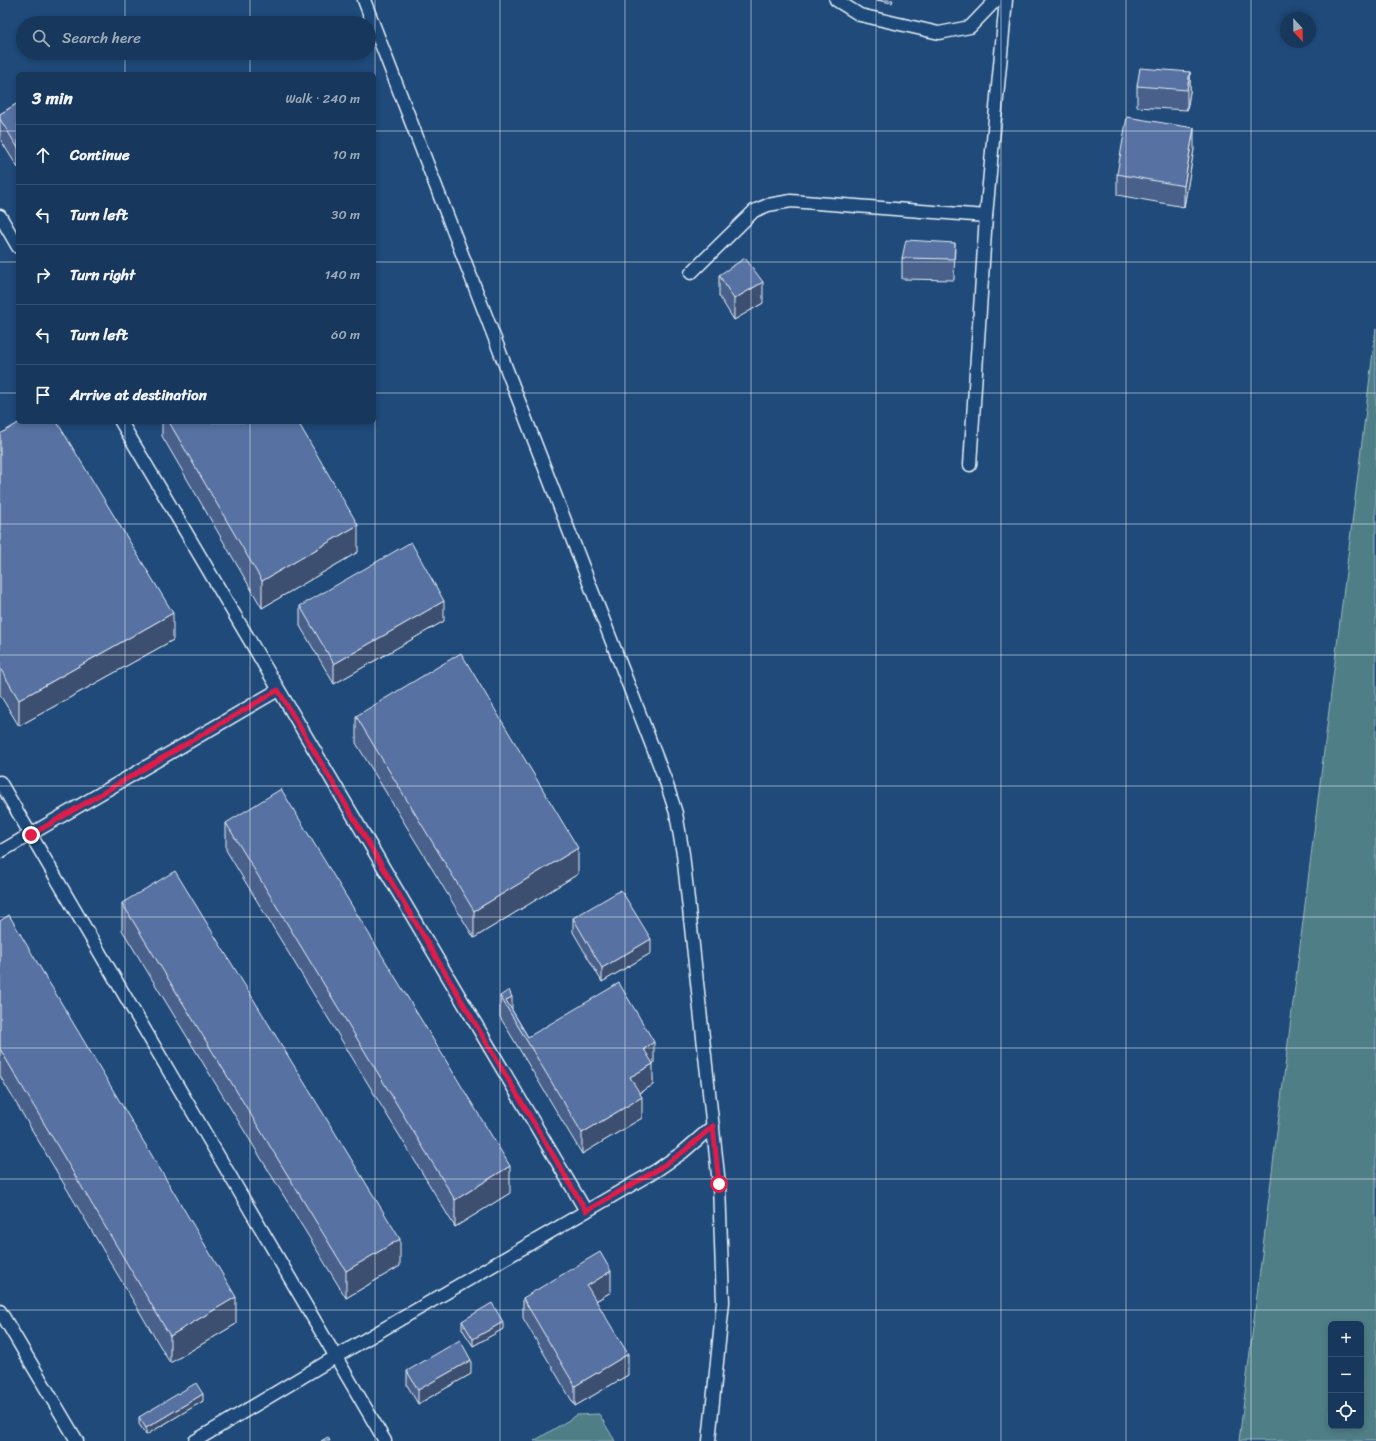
<!DOCTYPE html>
<meta charset="utf-8">
<style>
:root{--surface:#17385c;--page:#203f62;--text:#f1f3f6;--muted:#9eacbb;--line:#365272}
body{margin:0;font-family:Sriracha,sans-serif;background:var(--page);color:var(--text)}
.controls{position:absolute;right:12px;bottom:12px;display:grid;overflow:hidden;border-radius:6px;box-shadow:0 2px 6px #0003}
.controls button{width:36px;height:36px;display:grid;place-items:center;padding:0;border:0;border-bottom:1px solid var(--line);background:var(--surface);color:var(--text);font:20px sans-serif}
.compass{position:absolute;left:1280px;top:12px;width:36px;height:36px;border-radius:50%;background:var(--surface);box-shadow:0 2px 6px #0003;rotate:158deg}
.stop{position:absolute;width:12px;height:12px;margin:-9px;border:3px solid #e11d48;border-radius:50%;background:#fff}
.stop.end{background:#e11d48;border-color:#fff;box-shadow:0 1px 4px #0008}
.list{margin:0;padding:0;list-style:none}
h2{display:flex;justify-content:space-between;align-items:center;height:52px;margin:0;padding:0 16px;font-size:17px}
h2 small{font-size:13px;font-weight:400;color:var(--muted)}
.list li{display:grid;grid-template-columns:26px 1fr auto;gap:12px;align-items:center;box-sizing:border-box;height:60px;padding:0 16px;border-top:1px solid var(--line)}
.list b{display:block;font-size:15px;white-space:nowrap}
.list em{font-size:13px;font-style:normal;color:var(--muted)}
.icon{flex:none;width:22px;height:22px;fill:none;stroke:currentColor;stroke-width:2;stroke-linecap:round;stroke-linejoin:round}
.map{position:relative;flex:none;width:1376px;height:1441px;overflow:hidden}
.search{position:absolute;background:var(--surface);box-shadow:0 2px 6px #0003;left:16px;top:16px;width:360px;height:44px;display:flex;align-items:center;gap:10px;box-sizing:border-box;padding:0 14px;border-radius:22px;color:var(--muted);font-size:15px}
.panel{position:absolute;background:var(--surface);box-shadow:0 2px 6px #0003;left:16px;top:72px;width:360px;height:352px;border-radius:6px}
.map>svg:first-child{display:block}
.green{fill:#4f7e87;stroke:#9cb8c0;fill-rule:evenodd}
.lines{fill:none;stroke-linecap:round;stroke-linejoin:round}
.lane-casing{stroke:#e8f1f8;stroke-width:15}
.lane{stroke:#1f4a7a;stroke-width:12}
.wall{fill:#4a618b;stroke:#e8f1f8}
.shaded-wall{fill:#3c4f71;stroke:#e8f1f8}
.building{fill:#5671a2;stroke:#e8f1f8}
.route{stroke:#e11d48;stroke-width:5}
.grid{fill:none;stroke:#e8f1f8;stroke-width:1;stroke-opacity:0.55}
</style>
<div class="map">
<svg width="1376" height="1441" viewBox="0 0 1376 1441">
<rect width="100%" height="100%" fill="#1f4a7a"/>
<filter id="ink" filterUnits="userSpaceOnUse"><feTurbulence type="fractalNoise" baseFrequency=".025" numOctaves="2"/><feDisplacementMap in="SourceGraphic" scale="8" xChannelSelector="R" yChannelSelector="G"/><feConvolveMatrix kernelMatrix="1 2 1 2 8 2 1 2 1" color-interpolation-filters="sRGB"/></filter>
<g filter="url(#ink)">
<!-- green -->
<g class="green">
<path d="M1376,328v1113h-137zM1331,1324h30v102h-30z"/>
<polygon points="599,1414 615,1441 534,1441 577,1415"/>
</g>
<g class="lines">
<!-- lane casing -->
<g class="lane-casing">
<g id="lane">
<polyline points="364,0 666,782 676,813 683,854 719,1184 723,1302 709,1441"/>
<polyline points="836,0 860,15 939,33 970,27 996,0"/>
<polyline points="0,216 18,247"/>
<polyline points="691,273 754,211 768,205 791,201 986,216"/>
<polyline points="121,422 586,1211"/>
<polyline points="970,465 986,216 1006,0"/>
<polyline points="0,782 385,1441"/>
<polyline points="0,852 278,690"/>
<polyline points="0,1311 77,1441"/>
<polyline points="195,1441 337,1356 657,1170 683,1152 713,1126"/>
</g>
</g>
<!-- lane -->
<use href="#lane" class="lane"/>
</g>
<!-- wall -->
<g class="wall">
<polygon points="876,0 893,0 892,3"/>
<polygon points="1190,72 1190,92 1187,110 1137,107 1137,86"/>
<polygon points="18,103 18,168 0,139 0,114"/>
<polygon points="1194,149 1184,207 1117,195 1117,174"/>
<polygon points="955,243 954,280 902,279 902,258"/>
<polygon points="719,275 763,303 734,320 719,296"/>
<polygon points="162,422 298,422 358,552 262,608 162,436"/>
<polygon points="0,434 173,640 19,726 0,695"/>
<polygon points="300,606 444,621 334,684 300,626"/>
<polygon points="356,716 578,874 474,938 356,743"/>
<polygon points="226,823 510,1193 455,1227 226,850"/>
<polygon points="122,903 400,1266 346,1298 122,930"/>
<polygon points="573,918 651,953 602,982 573,932"/>
<polygon points="0,921 236,1324 170,1363 0,1076"/>
<polygon points="500,996 512,1010 528,1037 654,1063 652,1064 653,1085 639,1093 642,1118 582,1154 500,1017"/>
<polygon points="611,1292 596,1301 628,1375 575,1406 523,1318 523,1298"/>
<polygon points="462,1321 503,1329 473,1346 462,1329"/>
<polygon points="407,1371 471,1374 418,1404 407,1385"/>
<polygon points="203,1401 146,1435 139,1424 139,1417"/>
</g>
<!-- shaded-wall -->
<g class="shaded-wall">
<polygon points="1190,72 1190,92 1187,110 1187,90"/>
<polygon points="1194,128 1194,149 1184,207 1184,186"/>
<polygon points="763,282 763,303 734,320 734,299"/>
<polygon points="358,525 358,552 262,608 262,581"/>
<polygon points="444,601 444,621 334,684 334,664"/>
<polygon points="173,613 173,640 19,726 19,700"/>
<polygon points="578,848 578,874 474,938 474,911"/>
<polygon points="651,939 651,953 602,982 602,968"/>
<polygon points="512,997 512,1016 506,1000"/>
<polygon points="654,1042 654,1063 644,1069 644,1049"/>
<polygon points="653,1064 653,1085 630,1098 630,1077"/>
<polygon points="642,1097 642,1118 582,1154 582,1133"/>
<polygon points="510,1166 510,1193 455,1227 455,1200"/>
<polygon points="400,1239 400,1266 346,1298 346,1271"/>
<polygon points="611,1271 611,1292 587,1306 587,1286"/>
<polygon points="236,1297 236,1324 170,1363 170,1336"/>
<polygon points="503,1322 503,1329 473,1346 473,1339"/>
<polygon points="628,1354 628,1375 575,1406 575,1386"/>
<polygon points="471,1360 471,1374 418,1404 418,1390"/>
<polygon points="203,1394 203,1401 146,1435 146,1428"/>
</g>
<!-- building -->
<g class="building">
<polygon points="1140,68 1190,72 1187,90 1137,86"/>
<polygon points="18,103 18,148 0,119 0,114"/>
<polygon points="1127,117 1194,128 1184,186 1117,174"/>
<polygon points="906,240 955,243 954,259 902,258"/>
<polygon points="745,258 763,282 734,299 719,275"/>
<polygon points="20,422 57,422 173,613 19,700 0,668 0,434"/>
<polygon points="169,422 298,422 358,525 262,581"/>
<polygon points="411,542 444,601 334,664 300,606"/>
<polygon points="461,653 578,848 474,911 356,716"/>
<polygon points="281,789 510,1166 455,1200 226,823"/>
<polygon points="175,871 400,1239 346,1271 122,903"/>
<polygon points="621,890 651,939 602,968 573,918"/>
<polygon points="9,915 236,1297 170,1336 0,1049 0,921"/>
<polygon points="619,983 654,1042 644,1049 653,1064 630,1077 642,1097 582,1133 500,996 509,990 512,997 506,1000 528,1037"/>
<polygon points="600,1252 611,1271 587,1286 628,1354 575,1386 523,1298"/>
<polygon points="492,1303 503,1322 473,1339 462,1321"/>
<polygon points="460,1340 471,1360 418,1390 407,1371"/>
<polygon points="196,1383 203,1394 146,1428 139,1417"/>
<polygon points="328,1437 330,1441 321,1441"/>
</g>
</g>
<g class="lines" filter="url(#ink)">
<!-- route -->
<polyline class="route" points="31,835 278,690 586,1211 657,1170 683,1152 713,1126 719,1184"/>
</g>
<!-- grid -->
<path class="grid" d="M125,0v23M250,0v23M375,0v1441M500,0v1441M625,0v1441M751,0v1441M876,0v1441M1001,0v1441M1126,0v1441M1251,0v1441M125,53v21M250,53v21M0,131h18M374,131h1002M0,262h18M374,262h1002M0,393h18M374,393h1002M125,422v1019M250,422v1019M0,524h1376M0,655h1376M0,786h1376M0,917h1376M0,1048h1376M0,1179h1376M0,1310h1376"/>
</svg>
<div class="controls">
<button>+</button>
<button>−</button>
<button><svg class="icon" aria-label="locate" viewBox="0 0 24 24"><circle cx="12" cy="12" r="6"/><path d="M12 2v4M12 18v4M2 12h4M18 12h4"/></svg></button>
</div>
<svg class="compass" viewBox="-18 -18 36 36"><path d="M0-13l5 13h-10z" fill="#e53935"/><path d="M0 13l5-13h-10z" fill="#9eacbb"/></svg>
<div class="stop" style="left:719px;top:1184px"></div>
<div class="stop end" style="left:31px;top:835px"></div>
<div class="search"><svg class="icon" aria-label="search" viewBox="0 0 24 24"><circle cx="10" cy="10" r="6"/><path d="M15 15l6 6"/></svg>Search here</div>
<section class="panel">
<h2>3 min<small>Walk · 240 m</small></h2>
<ul class="list">
<li><svg class="icon" aria-label="ahead" viewBox="0 0 24 24"><path d="M12 20V5M6 11l6-6 6 6"/></svg><div><b>Continue</b></div><em>10 m</em></li>
<li><svg class="icon" aria-label="left" viewBox="0 0 24 24"><path d="M17 20v-9H6M10 6l-5 5 5 5"/></svg><div><b>Turn left</b></div><em>30 m</em></li>
<li><svg class="icon" aria-label="right" viewBox="0 0 24 24"><path d="M7 20v-9h11M14 6l5 5-5 5"/></svg><div><b>Turn right</b></div><em>140 m</em></li>
<li><svg class="icon" aria-label="left" viewBox="0 0 24 24"><path d="M17 20v-9H6M10 6l-5 5 5 5"/></svg><div><b>Turn left</b></div><em>60 m</em></li>
<li><svg class="icon" aria-label="arrive" viewBox="0 0 24 24"><path d="M6 21V4h12l-3 4 3 4H6"/></svg><div><b>Arrive at destination</b></div></li>
</ul>
</section>
</div>
